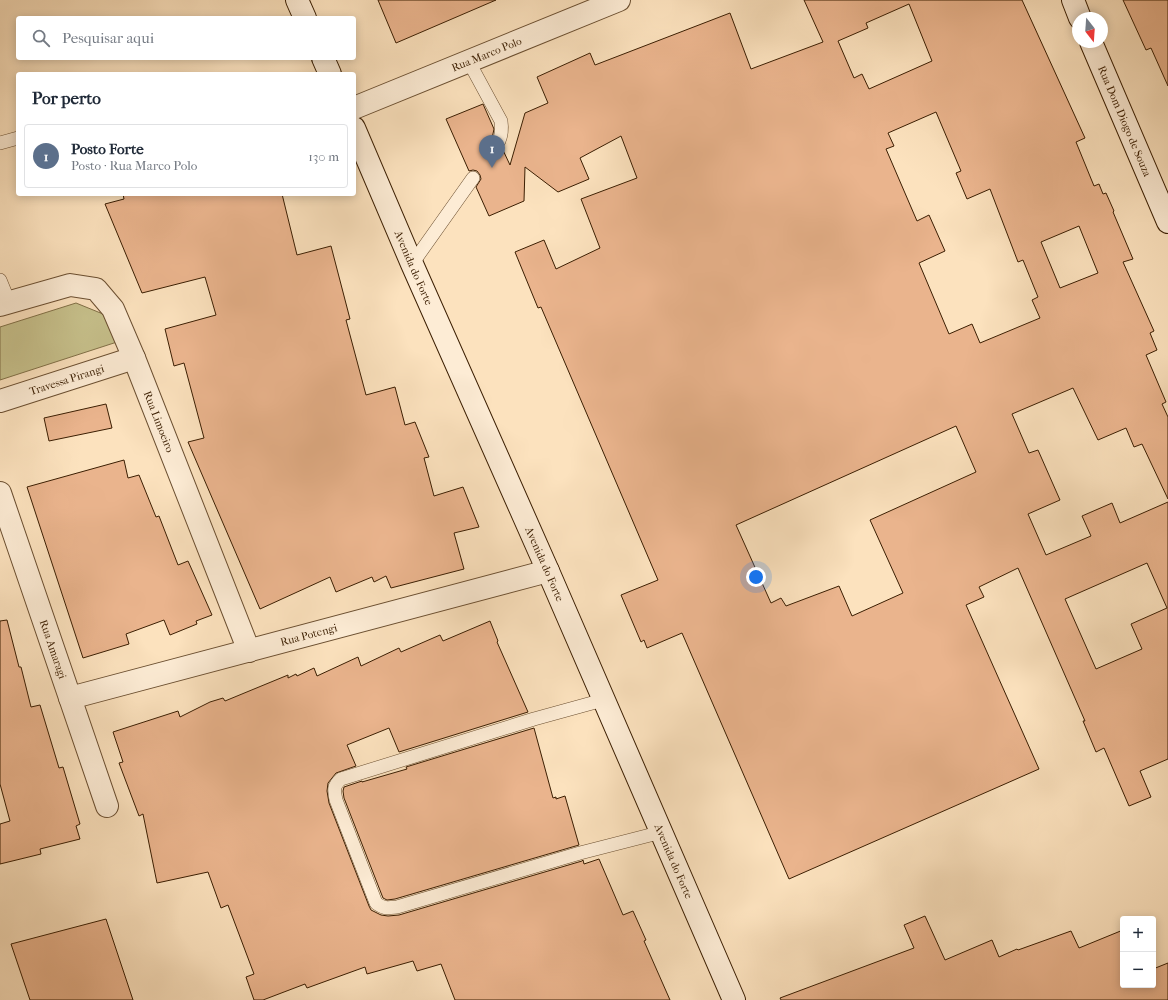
<!DOCTYPE html>
<html lang="pt">
<meta charset="utf-8">
<style>
:root{--surface:#fff;--page:#f6f6f7;--text:#1f2937;--muted:#747a83;--line:#e0e1e3;--accent:#1a73e8}
body{margin:0;font-family:"IM FELL French Canon",serif;background:var(--page);color:var(--text)}
.controls{position:absolute;right:12px;bottom:12px;display:grid;overflow:hidden;border-radius:4px;box-shadow:0 2px 10px #0003}
.controls button{width:36px;height:36px;display:grid;place-items:center;padding:0;border:0;border-bottom:1px solid var(--line);background:var(--surface);color:var(--text);font:20px sans-serif}
.compass{position:absolute;left:1072px;top:12px;width:36px;height:36px;border-radius:50%;background:var(--surface);box-shadow:0 2px 10px #0003;rotate:163deg}
.you{position:absolute;left:756px;top:577px;width:14px;height:14px;margin:-10px;border:3px solid #fff;border-radius:50%;background:#1a73e8;box-shadow:0 0 0 6px #1a73e833}
.badge{display:grid;place-items:center;width:26px;height:26px;border-radius:50%;background:var(--accent);color:#fff;font-size:13px;font-weight:700}
.pin{position:absolute;translate:-50% -33px;filter:drop-shadow(0 1px 2px #0008)}
.pin::after{content:'';position:absolute;top:21px;width:14px;height:12px;background:inherit;clip-path:polygon(0 0,100% 0,50% 100%)}
.list{margin:0;padding:0;list-style:none}
h2{display:flex;justify-content:space-between;align-items:center;height:52px;margin:0;padding:0 16px;font-size:17px}
h2 small{font-size:13px;font-weight:400;color:var(--muted)}
.list li{display:grid;grid-template-columns:26px 1fr auto;gap:12px;align-items:center;box-sizing:border-box;height:64px;margin:0 8px 8px;padding:0 8px;border:1px solid var(--line);border-radius:4px}
.list b{display:block;font-size:15px;white-space:nowrap}
.list p{margin:0;font-size:13px;white-space:nowrap;color:var(--muted)}
.list em{font-size:13px;font-style:normal;color:var(--muted)}
.icon{flex:none;width:22px;height:22px;fill:none;stroke:currentColor;stroke-width:2;stroke-linecap:round;stroke-linejoin:round}
.map{position:relative;flex:none;width:1168px;height:1000px;overflow:hidden}
.search{position:absolute;background:var(--surface);box-shadow:0 2px 10px #0003;left:16px;top:16px;width:340px;height:44px;display:flex;align-items:center;gap:10px;box-sizing:border-box;padding:0 14px;border-radius:4px;color:var(--muted);font-size:15px}
.panel{position:absolute;background:var(--surface);box-shadow:0 2px 10px #0003;left:16px;top:72px;width:340px;height:124px;border-radius:4px}
.map>svg:first-child{display:block}
.green{fill:#c7c18c;stroke:#817047}
.building{fill:#eab48d;stroke:#3b1e02;fill-rule:evenodd}
.lines{fill:none;stroke-linecap:round;stroke-linejoin:round}
.lane-casing{stroke:#6b4f31;stroke-width:14}
.street-casing{stroke:#6b4f31;stroke-width:24}
.secondary-casing{stroke:#3b1e02;stroke-width:24}
.lane{stroke:#fdecd5;stroke-width:13}
.street{stroke:#fdecd5;stroke-width:22}
.secondary{stroke:#fdecd5;stroke-width:22}
.labels{text-anchor:middle;stroke-width:4;stroke-linejoin:round;paint-order:stroke}
.street-label{font-size:11px;fill:#3b1e02;stroke:#fdecd5}
</style>
<div class="map">
<svg width="1168" height="1000" viewBox="0 0 1168 1000">
<rect width="100%" height="100%" fill="#fce2be"/>
<filter id="stains"><feTurbulence type="fractalNoise" baseFrequency=".005" numOctaves="4"/><feColorMatrix values="0 0 0 0 .2 0 0 0 0 .09 0 0 0 0 .02 0 0 0 .5 -.17"/></filter>
<radialGradient id="worn" r=".72"><stop offset=".6" stop-color="#630" stop-opacity="0"/><stop offset="1" stop-color="#630" stop-opacity=".3"/></radialGradient>
<!-- green -->
<polygon class="green" points="76,303 103,314 117,342 0,380 0,327"/>
<!-- building -->
<g class="building">
<polygon points="378,0 496,0 396,43"/>
<path d="M804,0h218l63,138 -9,4 18,44 5,-2 4,10 3,-1 8,18 -1,1 20,47 -10,3 31,69 -4,2 7,17 -11,5 20,47 -4,2 6,13v82l-26,-55 -8,3 -8,-19 -28,12 -25,-52 -61,26 17,39 9,-3 22,50 -32,14 18,41 45,-19 -9,-20 30,-13 8,20 48,-21v257l-28,12 11,26 -22,9 -25,-58 -8,4 -13,-31h2l-67,-153 -39,19 5,10 -18,8 73,164 -250,110 -107,-246 -35,15 -3,-8 -3,2 -20,-47 37,-15 -117,-273 -3,1 -23,-56 29,-12 12,29 44,-21 -19,-49 56,-21 -16,-42 -41,22 9,21 -31,13 -33,-25 -1,34 -35,15 -13,-29 5,-8 -1,-4 -3,-4 -4,-1 -4,1 -23,-52 37,-15 11,25 -3,14 2,3 3,2h6l8,17 15,-52 23,-10 -11,-26 53,-24 5,12 135,-52 21,56 72,-27zM909,4l23,57 -63,28 -7,-15 -8,4 -16,-37 30,-13 -2,-5zM936,112l25,59 -5,2 11,26 23,-10 28,73 5,-2 15,37 -6,3 8,18 -60,25 -8,-19 -23,10 -30,-71 26,-12 -16,-36 -12,6 -31,-72 8,-3 -6,-13zM1079,226l19,47 -38,15 -19,-46zM956,426l20,46 -106,48 33,73 -51,23 -13,-30 -53,20 -5,-8 -10,5 -35,-78zM1147,563l20,45 -36,16 11,25 -46,20 -31,-70z"/>
<polygon points="1123,0 1168,0 1168,86 1151,48 1146,50"/>
<polygon points="123,194 282,194 297,255 331,246 350,319 346,320 366,395 395,387 405,425 415,422 429,457 424,458 434,496 463,487 479,527 454,533 464,569 391,588 386,576 374,582 372,577 336,592 330,577 260,609 188,442 204,438 184,363 174,366 165,329 216,315 205,277 142,293 105,204 124,199"/>
<polygon points="106,404 112,428 49,441 44,418"/>
<polygon points="124,460 128,478 139,475 156,517 159,516 178,565 188,561 212,615 196,621 197,624 170,635 164,620 126,634 129,644 83,658 27,487"/>
<polygon points="7,620 19,667 21,667 31,707 40,705 59,768 63,767 80,824 76,826 80,839 40,849 41,854 0,864 0,824 10,821 0,784 0,621"/>
<polygon points="490,621 498,641 497,642 528,712 399,752 389,728 347,745 356,766 336,773 328,783 327,791 329,803 369,906 371,910 381,915 388,916 399,915 582,861 583,860 584,864 599,859 623,915 633,911 646,940 644,941 670,1000 455,1000 441,964 417,971 413,961 367,974 365,967 307,988 305,984 263,1000 254,1000 246,977 254,974 228,905 221,908 208,872 157,883 143,814 139,816 119,763 123,762 113,732 178,711 180,717 210,702 223,698 225,701 288,675 288,678 296,674 297,676 314,668 317,676 358,657 361,666 399,648 401,652 440,635 443,641"/>
<polygon points="534,728 553,798 556,797 556,799 565,796 579,845 395,899 387,900 383,898 344,798 343,791 344,787 362,781 362,782 407,769 406,767"/>
<polygon points="925,916 945,960 992,940 999,957 1017,949 1018,950 1071,931 1079,948 1123,930 1123,985 1153,985 1153,969 1168,963 1168,1000 781,1000 780,998 914,948 904,925"/>
<polygon points="106,919 133,1000 30,1000 11,944"/>
</g>
<g class="lines">
<!-- lane casing -->
<g class="lane-casing">
<g id="lane">
<path d="M469,62l32,59c1,7 1,13 -2,20"/>
<polyline points="0,143 18,138"/>
<polyline points="412,264 473,178"/>
<polyline points="0,280 9,302"/>
<path d="M603,700l-69,19 -193,60c-8,7 -7,11 -5,21l40,103c8,6 11,5 21,4l183,-54 82,-21"/>
</g>
</g>
<!-- street casing -->
<g class="street-casing">
<g id="street">
<path id="s1" d="M354,108l265,-108"/>
<path id="s2" d="M0,305l70,-20 26,4 17,20 21,49 115,293"/>
<path id="s3" d="M0,401l134,-43"/>
<path id="s4" d="M0,493l107,313"/>
<path id="s5" d="M70,698l478,-127"/>
</g>
</g>
<!-- secondary casing -->
<g class="secondary-casing">
<g id="secondary">
<polyline points="297,0 305,18"/>
<polyline points="1073,0 1080,18"/>
<path id="s6" d="M1091,42l77,180"/>
<polyline points="323,58 330,74"/>
<path id="s7" d="M354,128l58,136 136,307 186,429"/>
</g>
</g>
<!-- lane -->
<use href="#lane" class="lane"/>
<!-- street -->
<use href="#street" class="street"/>
<!-- secondary -->
<use href="#secondary" class="secondary"/>
</g>
<g class="labels">
<!-- street labels -->
<g class="street-label">
<text dy="4" stroke="none"><textPath href="#s1" startOffset="143">Rua Marco Polo</textPath></text>
<text dy="4" stroke="none"><textPath href="#s6" startOffset="86">Rua Dom Diogo de Souza</textPath></text>
<text dy="4" stroke="none"><textPath href="#s7" startOffset="152">Avenida do Forte</textPath></text>
<text dy="4" stroke="none"><textPath href="#s3" startOffset="70">Travessa Pirangi</textPath></text>
<text dy="4" stroke="none"><textPath href="#s2" startOffset="247">Rua Limoeiro</textPath></text>
<text dy="4" stroke="none"><textPath href="#s7" startOffset="476">Avenida do Forte</textPath></text>
<text dy="4" stroke="none"><textPath href="#s5" startOffset="247">Rua Potengi</textPath></text>
<text dy="4" stroke="none"><textPath href="#s4" startOffset="165">Rua Amaragi</textPath></text>
<text dy="4" stroke="none"><textPath href="#s7" startOffset="800">Avenida do Forte</textPath></text>
</g>
</g>
<rect width="100%" height="100%" filter="url(#stains)"/>
<rect width="100%" height="100%" fill="url(#worn)"/>
</svg>
<div class="controls">
<button>+</button>
<button>−</button>
</div>
<svg class="compass" viewBox="-18 -18 36 36"><path d="M0-13l5 13h-10z" fill="#e53935"/><path d="M0 13l5-13h-10z" fill="#747a83"/></svg>
<div class="you"></div>
<div class="pin badge" style="left:492px;top:168px;background:#5c6f8a">1</div>
<div class="search"><svg class="icon" aria-label="search" viewBox="0 0 24 24"><circle cx="10" cy="10" r="6"/><path d="M15 15l6 6"/></svg>Pesquisar aqui</div>
<section class="panel">
<h2>Por perto<small></small></h2>
<ul class="list">
<li><span class="badge" style="background:#5c6f8a">1</span><div><b>Posto Forte</b><p>Posto · Rua Marco Polo</p></div><em>130 m</em></li>
</ul>
</section>
</div>
